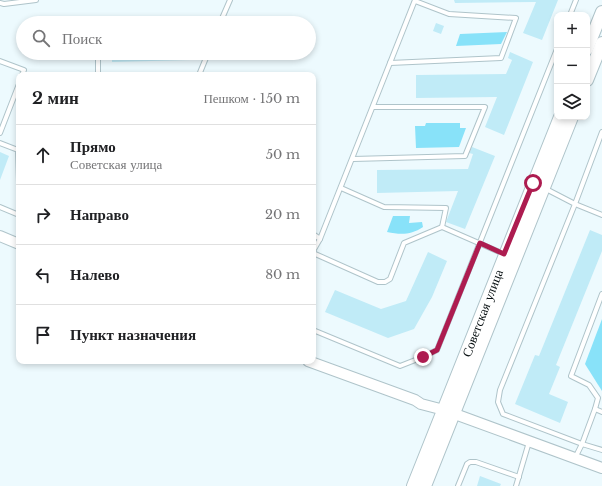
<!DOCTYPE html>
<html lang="ru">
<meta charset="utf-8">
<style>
:root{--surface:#fff;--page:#f6f6f6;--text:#202124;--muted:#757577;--line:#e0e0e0}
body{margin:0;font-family:"Libre Baskerville",serif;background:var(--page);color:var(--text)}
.controls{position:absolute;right:12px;top:12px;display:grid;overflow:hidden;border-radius:8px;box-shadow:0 2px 6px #0003}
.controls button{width:36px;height:36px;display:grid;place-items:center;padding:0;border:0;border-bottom:1px solid var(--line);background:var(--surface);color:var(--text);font:20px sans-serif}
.stop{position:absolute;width:12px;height:12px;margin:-9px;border:3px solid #ad1c50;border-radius:50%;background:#fff}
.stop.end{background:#ad1c50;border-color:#fff;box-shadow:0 1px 4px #0008}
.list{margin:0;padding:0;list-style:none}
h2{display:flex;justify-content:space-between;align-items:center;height:52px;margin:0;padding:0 16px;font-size:17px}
h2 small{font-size:13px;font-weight:400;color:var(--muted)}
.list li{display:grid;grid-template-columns:26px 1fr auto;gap:12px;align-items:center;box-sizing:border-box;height:60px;padding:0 16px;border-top:1px solid var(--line)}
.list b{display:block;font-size:15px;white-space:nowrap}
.list p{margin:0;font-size:13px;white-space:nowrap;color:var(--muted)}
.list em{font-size:13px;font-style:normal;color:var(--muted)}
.icon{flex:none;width:22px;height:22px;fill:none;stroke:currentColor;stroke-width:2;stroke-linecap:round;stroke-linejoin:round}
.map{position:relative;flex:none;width:602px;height:486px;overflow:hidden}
.search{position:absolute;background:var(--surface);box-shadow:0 2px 6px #0003;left:16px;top:16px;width:300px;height:44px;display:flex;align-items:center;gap:10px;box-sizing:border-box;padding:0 14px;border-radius:22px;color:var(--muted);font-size:15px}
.panel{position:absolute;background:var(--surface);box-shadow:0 2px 6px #0003;left:16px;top:72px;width:300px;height:292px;border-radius:8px}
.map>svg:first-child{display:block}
.green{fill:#88e2f9}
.building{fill:#c0ebf7}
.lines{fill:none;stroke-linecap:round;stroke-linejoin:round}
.service-casing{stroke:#afc4ca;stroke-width:6}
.tertiary-casing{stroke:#afc4ca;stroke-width:12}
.secondary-casing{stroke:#afc4ca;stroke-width:14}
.service{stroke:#fff;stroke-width:4}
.tertiary{stroke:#fff;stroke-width:10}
.secondary{stroke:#fff;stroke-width:12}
.route{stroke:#ad1c50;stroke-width:5}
.labels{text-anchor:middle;stroke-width:4;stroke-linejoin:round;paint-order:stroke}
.street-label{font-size:13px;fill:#081012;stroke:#fff}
</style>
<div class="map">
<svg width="602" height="486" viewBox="0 0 602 486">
<rect width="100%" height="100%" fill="#edfafe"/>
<!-- green -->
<g class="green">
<polygon points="507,32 501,44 456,46 460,34"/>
<polygon points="426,123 460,123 460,128 466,128 459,147 416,148 415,126 425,126"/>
<path d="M393,216h17l-1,7 13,-1 1,5c-12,8 -22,8 -36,5z"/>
<polygon points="602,319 602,391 585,364"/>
</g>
<!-- building -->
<g class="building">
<polygon points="454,0 558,0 542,40 523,33 536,2 455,3"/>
<polygon points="436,23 444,26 441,34 433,31"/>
<polygon points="510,52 533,62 504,135 485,127 497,97 416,98 416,75 506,74 512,60 508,58"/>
<polygon points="112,53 191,53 191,60 112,62"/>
<polygon points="472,147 495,156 465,229 446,222 458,191 377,193 377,170 468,169 473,154 469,153"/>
<polygon points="0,152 9,156 0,180"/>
<polygon points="590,230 602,235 602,251 556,365 560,367 549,394 568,402 560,423 515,404 535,355 539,356"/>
<polygon points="428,252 447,261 432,297 414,329 388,338 325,312 335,290 381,309 406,301"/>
<polygon points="480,476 501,484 500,486 477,486"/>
</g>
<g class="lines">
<!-- service casing -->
<g class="service-casing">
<g id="service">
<polyline points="0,3 4,4 36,0"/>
<polyline points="570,15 576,0"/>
<polyline points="220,23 230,0"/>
<polyline points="98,53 98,75"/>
<polyline points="0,61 24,70 22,75"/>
<polyline points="390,63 501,58 516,18 449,14 415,1"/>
<polyline points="199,75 208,53"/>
<polyline points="602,132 575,204 602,215"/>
<polyline points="0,133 19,84"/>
<polyline points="0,143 18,150 19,182"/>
<polyline points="353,159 465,156 485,107 373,107"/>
<polyline points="341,188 384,207 446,208 442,227 504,254"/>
<polyline points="546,189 575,204 500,390 498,402 503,414 582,444 602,450"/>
<polyline points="0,207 19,215"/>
<polyline points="313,234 320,239"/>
<polyline points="313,251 320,239 415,0"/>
<polyline points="313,253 378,282 385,282 390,279 404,243 442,227"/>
<polyline points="313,330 400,366 423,357 437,350 557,49"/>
<polyline points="595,409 598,398 589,385 571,376 602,294"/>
<polyline points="575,458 582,444 595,409 602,412"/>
<polyline points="458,486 467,464 470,462 476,462 519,477"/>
<polyline points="516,486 529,442"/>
</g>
</g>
<!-- tertiary casing -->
<g class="tertiary-casing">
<g id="tertiary">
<polyline points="0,236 19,244"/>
<polyline points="308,361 415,400 421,404 444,410 602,468"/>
</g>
</g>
<!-- secondary casing -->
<g class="secondary-casing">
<g id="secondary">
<polyline points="587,49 602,12"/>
<polyline points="587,80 602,43"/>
<polyline points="413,486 560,117"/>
<polyline points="425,486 572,117"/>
</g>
</g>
<!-- service -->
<use href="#service" class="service"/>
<!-- tertiary -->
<use href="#tertiary" class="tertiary"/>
<!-- secondary -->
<use href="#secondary" class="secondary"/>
</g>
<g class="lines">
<!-- route -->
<polyline class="route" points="423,357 437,350 480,243 504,254 533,183"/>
</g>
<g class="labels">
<!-- street labels -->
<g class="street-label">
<text transform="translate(482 313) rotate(-69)" y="5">Советская улица</text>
</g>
</g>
</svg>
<div class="controls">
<button>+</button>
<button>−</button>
<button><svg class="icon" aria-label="layers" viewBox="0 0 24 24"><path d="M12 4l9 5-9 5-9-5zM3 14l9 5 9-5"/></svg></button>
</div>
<div class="stop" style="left:533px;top:183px"></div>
<div class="stop end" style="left:423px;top:357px"></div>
<div class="search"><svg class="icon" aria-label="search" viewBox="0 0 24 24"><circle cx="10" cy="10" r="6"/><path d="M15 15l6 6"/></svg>Поиск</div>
<section class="panel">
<h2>2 мин<small>Пешком · 150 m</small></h2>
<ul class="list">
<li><svg class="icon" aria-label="ahead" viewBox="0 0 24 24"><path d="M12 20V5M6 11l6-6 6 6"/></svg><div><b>Прямо</b><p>Советская улица</p></div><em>50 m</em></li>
<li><svg class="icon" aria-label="right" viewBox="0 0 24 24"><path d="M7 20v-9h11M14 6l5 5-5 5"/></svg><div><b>Направо</b></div><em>20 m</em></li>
<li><svg class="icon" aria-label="left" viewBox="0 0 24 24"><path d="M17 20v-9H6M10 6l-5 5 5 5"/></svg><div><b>Налево</b></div><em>80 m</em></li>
<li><svg class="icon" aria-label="arrive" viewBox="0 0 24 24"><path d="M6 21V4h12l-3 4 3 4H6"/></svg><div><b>Пункт назначения</b></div></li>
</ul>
</section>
</div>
